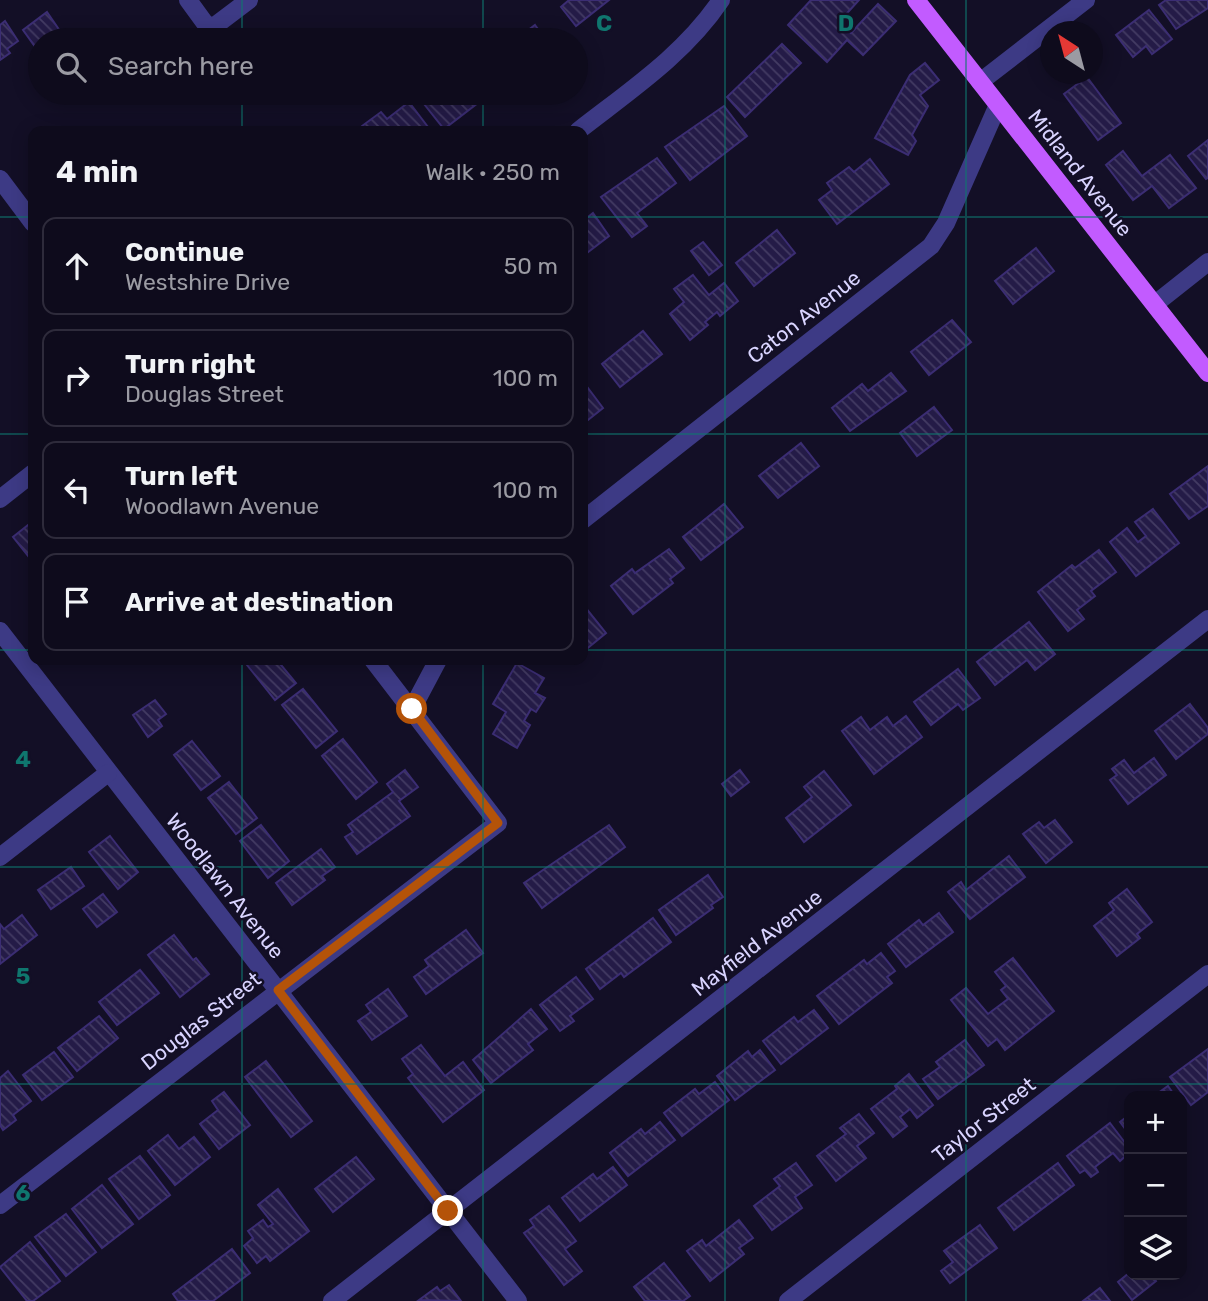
<!DOCTYPE html>
<meta charset="utf-8">
<style>
:root{--surface:#0e0b1c;--page:#171425;--text:#f1f3f6;--muted:#9b9ba3;--line:#2e2b3b}
body{margin:0;font-family:Rubik,sans-serif;background:var(--page);color:var(--text)}
.controls{position:absolute;right:21px;bottom:21px;display:grid;overflow:hidden;border-radius:14px;box-shadow:0 4px 18px #0003}
.controls button{width:63px;height:63px;display:grid;place-items:center;padding:0;border:0;border-bottom:2px solid var(--line);background:var(--surface);color:var(--text);font:35px sans-serif}
.compass{position:absolute;left:1040px;top:21px;width:63px;height:63px;border-radius:50%;background:var(--surface);box-shadow:0 4px 18px #0003;rotate:324deg}
.stop{position:absolute;width:21px;height:21px;margin:-16px;border:5px solid #b45309;border-radius:50%;background:#fff}
.stop.end{background:#b45309;border-color:#fff;box-shadow:0 2px 7px #0008}
.list{margin:0;padding:0;list-style:none}
h2{display:flex;justify-content:space-between;align-items:center;height:91px;margin:0;padding:0 28px;font-size:30px}
h2 small{font-size:23px;font-weight:400;color:var(--muted)}
.list li{display:grid;grid-template-columns:46px 1fr auto;gap:21px;align-items:center;box-sizing:border-box;height:98px;margin:0 14px 14px;padding:0 14px;border:2px solid var(--line);border-radius:14px}
.list b{display:block;font-size:26px;white-space:nowrap}
.list p{margin:0;font-size:23px;white-space:nowrap;color:var(--muted)}
.list em{font-size:23px;font-style:normal;color:var(--muted)}
.icon{flex:none;width:38px;height:38px;fill:none;stroke:currentColor;stroke-width:2;stroke-linecap:round;stroke-linejoin:round}
.map{position:relative;flex:none;width:1208px;height:1301px;overflow:hidden}
.search{position:absolute;background:var(--surface);box-shadow:0 4px 18px #0003;left:28px;top:28px;width:560px;height:77px;display:flex;align-items:center;gap:18px;box-sizing:border-box;padding:0 24px;border-radius:38px;color:var(--muted);font-size:26px}
.panel{position:absolute;background:var(--surface);box-shadow:0 4px 18px #0003;left:28px;top:126px;width:560px;height:539px;border-radius:14px}
.map>svg:first-child{display:block}
.building{fill:url(#building-back-hatch);stroke:#3b2d73;stroke-width:2}
.lines{fill:none;stroke-linecap:round;stroke-linejoin:round}
.minor{stroke:#3d3a85;stroke-width:18}
.major{stroke:#c25bff;stroke-width:18}
.route{stroke:#b45309;stroke-width:9}
.grid{fill:none;stroke:#0f766e;stroke-width:2;stroke-opacity:0.55}
.labels{text-anchor:middle;stroke-width:5;stroke-linejoin:round;paint-order:stroke}
.street-label{font-size:21px;fill:#d9d4ff;stroke:#130f26}
.grid-label{font-size:23px;text-anchor:middle;font-weight:bold;fill:#0f766e;stroke:#130f26;stroke-width:5;stroke-linejoin:round;paint-order:stroke}
</style>
<div class="map">
<svg width="1208" height="1301" viewBox="0 0 1208 1301">
<defs>
<pattern id="building-back-hatch" width="6" height="6" patternUnits="userSpaceOnUse" patternTransform="scale(1.75)"><rect width="6" height="6" fill="#241b47"/><path d="M-1 5l2 2M0 0l6 6M5-1l2 2" fill="none" stroke="#433b63"/></pattern>
</defs>
<rect width="100%" height="100%" fill="#130f26"/>
<!-- building -->
<g class="building">
<polygon points="569,0 609,0 576,26 561,7"/>
<polygon points="811,0 859,0 839,22 851,33 878,4 896,21 863,55 847,40 827,62 788,25"/>
<polygon points="1166,0 1208,0 1208,8 1176,29 1159,5"/>
<polygon points="1149,10 1172,39 1152,54 1146,46 1133,57 1116,35"/>
<polygon points="47,12 60,31 47,40 40,40 36,48 23,30"/>
<polygon points="5,21 18,41 7,49 10,53 0,60 0,25"/>
<polygon points="535,25 546,40 515,40"/>
<polygon points="782,44 801,63 745,117 727,97"/>
<polygon points="925,63 939,80 920,95 928,106 912,135 916,141 908,155 875,138 910,75"/>
<polygon points="1087,77 1121,123 1098,140 1064,94"/>
<polygon points="438,93 491,93 444,129 424,104"/>
<polygon points="409,102 431,131 364,131 362,126 381,112 387,119"/>
<polygon points="724,106 747,136 690,180 665,147"/>
<polygon points="1208,140 1208,178 1206,179 1188,156"/>
<polygon points="1123,151 1142,176 1170,155 1196,188 1169,208 1152,186 1133,200 1106,165"/>
<polygon points="657,158 676,183 637,213 647,226 632,237 601,197"/>
<polygon points="870,159 889,184 837,224 819,200 832,190 827,183 849,167 854,172"/>
<polygon points="593,213 609,236 583,256 583,221"/>
<polygon points="777,230 795,253 754,286 736,263"/>
<polygon points="703,242 722,265 709,275 691,251"/>
<polygon points="1036,248 1054,271 1013,304 995,281"/>
<polygon points="693,275 709,295 724,283 738,301 720,316 717,312 705,322 708,325 690,340 670,314 684,302 674,289"/>
<polygon points="952,320 971,342 929,375 911,352"/>
<polygon points="643,331 662,354 620,387 602,364"/>
<polygon points="891,373 906,391 850,431 832,408 862,384 868,391"/>
<polygon points="585,384 603,408 583,424 583,386"/>
<polygon points="934,407 952,430 917,456 900,433"/>
<polygon points="801,443 819,466 778,498 759,476"/>
<polygon points="1208,466 1208,506 1189,519 1170,494"/>
<polygon points="724,504 743,527 701,560 683,537"/>
<polygon points="1153,509 1179,543 1136,576 1110,542 1127,528 1138,542 1146,536 1135,522"/>
<polygon points="33,521 33,554 29,557 13,537"/>
<polygon points="669,549 684,568 670,579 673,583 633,614 611,586 632,569 635,573"/>
<polygon points="1099,550 1116,572 1091,591 1095,596 1077,610 1084,619 1068,631 1038,592 1072,565 1075,568"/>
<polygon points="585,607 606,633 583,652 583,609"/>
<polygon points="1029,622 1055,654 1035,670 1027,660 995,685 977,662"/>
<polygon points="243,660 277,660 296,683 275,700"/>
<polygon points="517,663 544,678 535,693 545,698 536,712 531,709 524,721 530,725 517,748 493,734 506,712 493,704"/>
<polygon points="958,669 980,698 963,710 958,704 931,725 914,702"/>
<polygon points="303,689 337,731 316,748 282,705"/>
<polygon points="155,700 166,714 158,720 162,726 148,737 133,715"/>
<polygon points="1190,704 1208,728 1208,734 1176,759 1155,731"/>
<polygon points="906,716 922,737 874,774 842,731 861,717 870,730 887,717 893,726"/>
<polygon points="343,739 377,782 356,799 322,756"/>
<polygon points="192,741 220,776 201,790 174,755"/>
<polygon points="1154,758 1166,775 1128,804 1110,780 1117,775 1112,769 1124,760 1134,773"/>
<polygon points="405,770 418,787 399,801 410,816 357,854 345,837 353,832 348,825 393,792 387,784"/>
<polygon points="740,770 749,782 731,796 722,784"/>
<polygon points="824,771 851,805 804,842 786,818 812,797 804,787"/>
<polygon points="229,782 257,818 236,834 208,798"/>
<polygon points="1055,820 1072,842 1046,863 1023,834 1039,822 1044,828"/>
<polygon points="261,825 289,861 268,878 240,841"/>
<polygon points="609,825 625,847 542,908 524,883"/>
<polygon points="110,836 138,872 118,889 89,852"/>
<polygon points="321,849 335,867 322,876 325,880 292,905 276,883"/>
<polygon points="1009,856 1025,877 970,919 948,892 961,882 966,890"/>
<polygon points="71,867 84,886 51,909 38,890"/>
<polygon points="708,875 723,897 711,905 713,908 676,935 659,910"/>
<polygon points="1127,889 1152,922 1137,934 1140,938 1117,956 1094,926 1114,910 1109,903"/>
<polygon points="103,894 117,912 97,927 83,909"/>
<polygon points="939,913 953,932 906,967 888,944 919,920 923,925"/>
<polygon points="22,915 37,935 0,964 0,924 4,929"/>
<polygon points="653,918 671,942 624,977 621,973 600,989 586,969"/>
<polygon points="466,930 483,953 426,994 414,977 429,966 425,960"/>
<polygon points="174,935 193,960 196,958 209,974 180,997 148,955"/>
<polygon points="881,953 895,971 887,977 892,983 839,1024 817,996 864,960 867,964"/>
<polygon points="1013,958 1054,1011 1005,1050 997,1039 988,1046 951,1000 966,988 988,1014 1008,999 1001,990 1006,986 995,972"/>
<polygon points="140,970 159,993 117,1025 99,1002"/>
<polygon points="576,977 593,999 570,1016 574,1021 560,1031 540,1005"/>
<polygon points="388,989 407,1016 372,1040 358,1021 371,1012 366,1005"/>
<polygon points="531,1009 547,1029 528,1044 533,1050 491,1083 473,1060"/>
<polygon points="814,1010 828,1028 781,1064 763,1041 794,1017 798,1022"/>
<polygon points="99,1016 118,1038 77,1071 58,1048"/>
<polygon points="965,1040 984,1065 938,1099 923,1079 940,1067 936,1062"/>
<polygon points="421,1045 445,1076 463,1062 484,1090 443,1122 408,1078 413,1074 402,1059"/>
<polygon points="1208,1049 1208,1092 1191,1105 1170,1077"/>
<polygon points="760,1050 775,1070 735,1100 717,1076 748,1051 752,1057"/>
<polygon points="54,1052 73,1077 42,1100 23,1075"/>
<polygon points="266,1061 312,1121 291,1137 245,1077"/>
<polygon points="8,1071 31,1101 13,1115 16,1120 3,1130 0,1125 0,1078"/>
<polygon points="909,1074 933,1105 917,1118 910,1109 900,1117 907,1126 893,1137 871,1109 897,1089 895,1086"/>
<polygon points="715,1082 729,1100 682,1136 664,1113 695,1089 699,1094"/>
<polygon points="1168,1086 1175,1096 1154,1096"/>
<polygon points="224,1092 250,1125 219,1149 200,1124 218,1110 212,1101"/>
<polygon points="859,1114 874,1133 857,1146 866,1158 836,1181 817,1156 846,1134 840,1128"/>
<polygon points="1129,1115 1129,1134 1120,1122"/>
<polygon points="660,1122 675,1140 628,1176 610,1153 641,1129 645,1134"/>
<polygon points="1110,1123 1129,1148 1129,1153 1120,1161 1113,1153 1095,1167 1098,1172 1091,1177 1085,1170 1080,1173 1067,1156"/>
<polygon points="168,1135 179,1149 194,1137 210,1157 175,1185 148,1151"/>
<polygon points="140,1156 170,1195 139,1219 109,1179"/>
<polygon points="356,1157 374,1179 333,1212 315,1189"/>
<polygon points="796,1163 812,1185 795,1197 802,1208 772,1230 754,1206 780,1186 774,1179"/>
<polygon points="1058,1163 1074,1185 1014,1230 998,1208"/>
<polygon points="613,1167 627,1185 580,1221 562,1198 593,1174 597,1179"/>
<polygon points="102,1185 133,1224 102,1248 72,1209"/>
<polygon points="278,1189 309,1231 270,1261 266,1256 257,1263 244,1246 253,1238 248,1231 263,1220 268,1227 273,1224 258,1205"/>
<polygon points="549,1206 576,1241 565,1249 582,1271 564,1285 524,1233 534,1226 530,1220"/>
<polygon points="66,1214 96,1252 66,1276 35,1237"/>
<polygon points="739,1220 753,1238 739,1248 744,1254 710,1281 687,1251 702,1240 706,1246"/>
<polygon points="980,1225 997,1248 950,1283 941,1271 953,1262 944,1251"/>
<polygon points="30,1242 60,1281 33,1301 27,1301 0,1267"/>
<polygon points="232,1249 250,1273 213,1301 178,1301 173,1294"/>
<polygon points="664,1263 690,1296 683,1301 645,1301 634,1287"/>
<polygon points="1129,1273 1151,1275 1156,1281 1132,1300 1118,1282"/>
<polygon points="449,1285 461,1301 419,1300 437,1287 440,1291"/>
<polygon points="1100,1288 1110,1301 1083,1301"/>
</g>
<g class="lines">
<!-- minor -->
<g class="minor">
<polyline points="188,0 207,26 216,25 249,0"/>
<polyline points="980,82 1086,0"/>
<path d="M578,131c51,-40 106,-76 143,-131"/>
<polyline points="0,179 33,223"/>
<polyline points="1155,304 1208,262"/>
<polyline points="0,499 33,473"/>
<polyline points="583,520 931,246 946,223 998,105"/>
<polyline points="0,631 518,1301"/>
<polyline points="412,709 438,660"/>
<polyline points="0,857 108,773"/>
<polyline points="0,1205 498,823 373,660"/>
<polyline points="332,1301 1208,619"/>
<polyline points="788,1301 1208,974"/>
</g>
<!-- major -->
<polyline class="major" points="916,0 1208,373"/>
</g>
<g class="lines">
<!-- route -->
<polyline class="route" points="412,709 498,823 278,990 448,1211"/>
</g>
<!-- grid -->
<path class="grid" d="M242,0v40M483,0v40M725,0v1301M966,0v1301M242,93v38M483,93v38M0,217h33M583,217h625M0,434h33M583,434h625M0,650h33M583,650h625M242,660v641M483,660v641M0,867h1208M0,1084h1208"/>
<g class="labels">
<!-- street labels -->
<g class="street-label">
<text transform="translate(1080 173) rotate(52)" y="7">Midland Avenue</text>
<text transform="translate(804 317) rotate(-38)" y="7">Caton Avenue</text>
<text transform="translate(225 886) rotate(52)" y="7">Woodlawn Avenue</text>
<text transform="translate(757 943) rotate(-38)" y="7">Mayfield Avenue</text>
<text transform="translate(201 1021) rotate(-38)" y="7">Douglas Street</text>
<text transform="translate(984 1120) rotate(-38)" y="7">Taylor Street</text>
</g>
</g>
<g class="grid-label">
<text x="604" y="31">C</text>
<text x="846" y="31">D</text>
<text x="23" y="767">4</text>
<text x="23" y="984">5</text>
<text x="23" y="1201">6</text>
</g>
</svg>
<div class="controls">
<button>+</button>
<button>−</button>
<button><svg class="icon" aria-label="layers" viewBox="0 0 24 24"><path d="M12 4l9 5-9 5-9-5zM3 14l9 5 9-5"/></svg></button>
</div>
<svg class="compass" viewBox="-18 -18 36 36"><path d="M0-13l5 13h-10z" fill="#e53935"/><path d="M0 13l5-13h-10z" fill="#9b9ba3"/></svg>
<div class="stop" style="left:412px;top:709px"></div>
<div class="stop end" style="left:448px;top:1211px"></div>
<div class="search"><svg class="icon" aria-label="search" viewBox="0 0 24 24"><circle cx="10" cy="10" r="6"/><path d="M15 15l6 6"/></svg>Search here</div>
<section class="panel">
<h2>4 min<small>Walk · 250 m</small></h2>
<ul class="list">
<li><svg class="icon" aria-label="ahead" viewBox="0 0 24 24"><path d="M12 20V5M6 11l6-6 6 6"/></svg><div><b>Continue</b><p>Westshire Drive</p></div><em>50 m</em></li>
<li><svg class="icon" aria-label="right" viewBox="0 0 24 24"><path d="M7 20v-9h11M14 6l5 5-5 5"/></svg><div><b>Turn right</b><p>Douglas Street</p></div><em>100 m</em></li>
<li><svg class="icon" aria-label="left" viewBox="0 0 24 24"><path d="M17 20v-9H6M10 6l-5 5 5 5"/></svg><div><b>Turn left</b><p>Woodlawn Avenue</p></div><em>100 m</em></li>
<li><svg class="icon" aria-label="arrive" viewBox="0 0 24 24"><path d="M6 21V4h12l-3 4 3 4H6"/></svg><div><b>Arrive at destination</b></div></li>
</ul>
</section>
</div>
